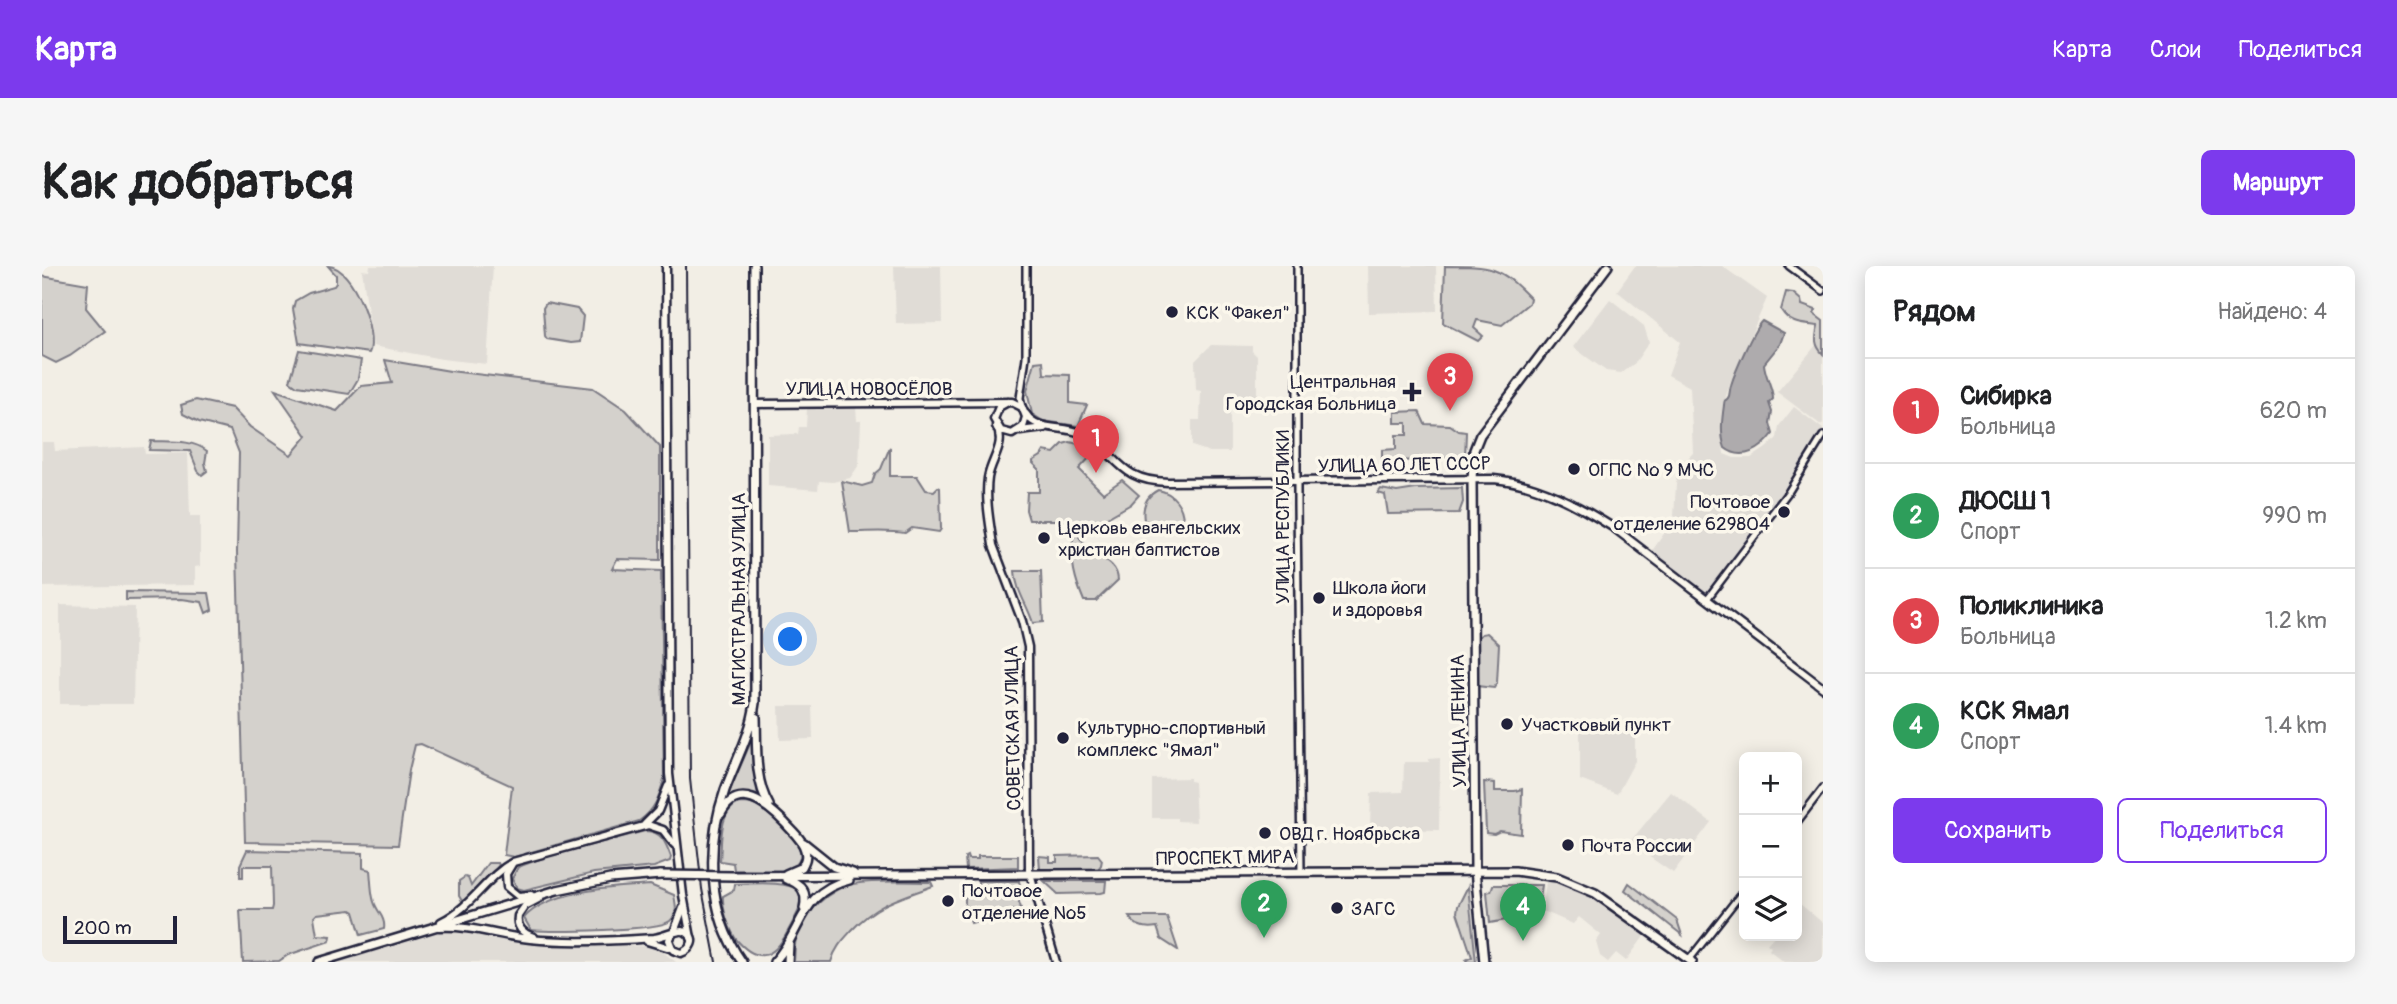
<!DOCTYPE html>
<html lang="ru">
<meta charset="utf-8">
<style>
:root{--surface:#fff;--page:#f6f6f6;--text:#202124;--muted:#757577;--line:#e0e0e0;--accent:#7c3aed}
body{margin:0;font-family:Pangolin,sans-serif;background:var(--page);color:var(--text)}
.controls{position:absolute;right:21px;bottom:21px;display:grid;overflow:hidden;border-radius:10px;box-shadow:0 4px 18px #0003}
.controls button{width:63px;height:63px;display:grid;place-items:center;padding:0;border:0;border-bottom:2px solid var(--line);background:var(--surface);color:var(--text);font:35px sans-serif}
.scale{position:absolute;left:21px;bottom:18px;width:114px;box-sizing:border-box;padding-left:7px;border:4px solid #22223b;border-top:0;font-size:19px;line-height:24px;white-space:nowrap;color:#22223b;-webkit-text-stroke:5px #fbf7ec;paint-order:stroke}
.you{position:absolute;left:749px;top:374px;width:24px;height:24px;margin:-18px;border:5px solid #fff;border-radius:50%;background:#1a73e8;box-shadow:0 0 0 10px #1a73e833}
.badge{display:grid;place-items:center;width:46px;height:46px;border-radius:50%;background:var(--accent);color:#fff;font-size:23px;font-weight:700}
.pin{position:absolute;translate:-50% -58px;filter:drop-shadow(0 2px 4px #0008)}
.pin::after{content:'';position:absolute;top:37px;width:24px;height:21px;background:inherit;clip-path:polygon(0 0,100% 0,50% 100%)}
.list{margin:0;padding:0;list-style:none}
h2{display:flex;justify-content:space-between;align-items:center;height:91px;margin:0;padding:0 28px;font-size:30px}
h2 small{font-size:23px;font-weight:400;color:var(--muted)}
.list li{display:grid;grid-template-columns:46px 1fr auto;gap:21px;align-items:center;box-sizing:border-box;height:105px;padding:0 28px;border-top:2px solid var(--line)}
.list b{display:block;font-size:26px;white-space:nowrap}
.list p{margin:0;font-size:23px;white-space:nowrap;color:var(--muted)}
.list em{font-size:23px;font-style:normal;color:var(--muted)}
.actions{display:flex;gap:14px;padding:21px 28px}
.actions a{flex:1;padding:16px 0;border:2px solid var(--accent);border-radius:10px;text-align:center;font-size:24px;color:var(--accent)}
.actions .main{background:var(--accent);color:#fff}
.icon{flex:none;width:38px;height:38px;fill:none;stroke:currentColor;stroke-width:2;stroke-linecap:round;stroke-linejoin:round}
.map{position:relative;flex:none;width:1781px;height:696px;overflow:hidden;border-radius:10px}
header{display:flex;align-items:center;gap:42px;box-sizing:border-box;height:98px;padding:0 35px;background:var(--accent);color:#fff}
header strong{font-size:33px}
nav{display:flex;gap:38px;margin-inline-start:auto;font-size:24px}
.intro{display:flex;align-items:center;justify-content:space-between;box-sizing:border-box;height:168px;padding:0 42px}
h1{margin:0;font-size:49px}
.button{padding:18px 32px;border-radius:10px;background:var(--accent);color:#fff;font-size:24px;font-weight:700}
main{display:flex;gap:42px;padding:0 42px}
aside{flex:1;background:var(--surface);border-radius:10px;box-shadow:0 4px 18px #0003}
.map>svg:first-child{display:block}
.built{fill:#e0dcd6}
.green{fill:#d4d1cc;stroke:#7b7a84;stroke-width:2}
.water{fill:#aeabad;stroke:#76747f;stroke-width:2}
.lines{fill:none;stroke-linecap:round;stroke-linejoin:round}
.tertiary-casing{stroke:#22223b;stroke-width:10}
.secondary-casing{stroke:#22223b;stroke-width:11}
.primary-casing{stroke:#22223b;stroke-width:12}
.tertiary{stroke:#fbf7ec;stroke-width:5}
.secondary{stroke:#fbf7ec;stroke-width:6}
.primary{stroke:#fbf7ec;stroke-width:7}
.rail{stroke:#22223b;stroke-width:2}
.primary-bridge-casing{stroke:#22223b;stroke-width:12;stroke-linecap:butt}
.primary-bridge{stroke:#fbf7ec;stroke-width:7}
.poi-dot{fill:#22223b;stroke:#fbf7ec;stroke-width:2.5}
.labels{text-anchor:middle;stroke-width:7;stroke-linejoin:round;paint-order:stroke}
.poi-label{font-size:19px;fill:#22223b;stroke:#fbf7ec;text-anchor:start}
.street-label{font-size:19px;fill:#22223b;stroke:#fbf7ec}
</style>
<header>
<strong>Карта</strong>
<nav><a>Карта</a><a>Слои</a><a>Поделиться</a></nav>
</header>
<div class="intro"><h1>Как добраться</h1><a class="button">Маршрут</a></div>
<main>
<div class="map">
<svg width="1781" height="696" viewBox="0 0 1781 696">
<rect width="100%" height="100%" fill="#f2eee5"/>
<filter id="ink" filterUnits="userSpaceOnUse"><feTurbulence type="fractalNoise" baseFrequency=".0143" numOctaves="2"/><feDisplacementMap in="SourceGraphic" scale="14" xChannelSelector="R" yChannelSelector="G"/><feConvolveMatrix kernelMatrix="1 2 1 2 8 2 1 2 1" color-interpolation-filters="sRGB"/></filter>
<g filter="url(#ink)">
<!-- built -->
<g class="built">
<polygon points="328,0 451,0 445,98 400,93 331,80 320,4 327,5"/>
<polygon points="852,0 899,0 900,57 854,58"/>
<polygon points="1326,0 1394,0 1395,45 1327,47"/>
<polygon points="1593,0 1680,0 1725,32 1688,117 1680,143 1679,157 1682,188 1692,192 1709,192 1724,182 1735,172 1737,160 1752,141 1781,163 1781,167 1747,220 1667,326 1664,326 1610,285 1628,259 1634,261 1638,253 1632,250 1635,203 1651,187 1648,121 1626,109 1638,76 1575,25"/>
<polygon points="1568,33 1602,60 1607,76 1593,97 1579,107 1564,105 1531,81"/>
<polygon points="1775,78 1781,83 1781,157 1779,159 1735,126"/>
<polygon points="1169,79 1210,80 1210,85 1215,90 1215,134 1188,136 1188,186 1168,186 1150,180 1150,154 1158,154 1159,125 1154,124 1153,95"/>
<polygon points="765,141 814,141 815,155 819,155 817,199 808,212 791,216 777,215 776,224 726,220 726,169 756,168 757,161 764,161"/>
<polygon points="0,176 12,176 13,185 102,181 103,188 146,187 148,250 158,250 158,300 153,301 153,319 0,321"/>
<polygon points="18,339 93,341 91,438 18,438"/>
<polygon points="737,440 770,440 771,473 738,474"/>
<polygon points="1574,453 1574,458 1593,458 1593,495 1575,528 1538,514 1538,458"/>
<polygon points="1398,492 1397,564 1328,563 1329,527 1361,526 1362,496 1387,496 1387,493"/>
<polygon points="1148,512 1148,515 1152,516 1154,556 1135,555 1135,552 1110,552 1110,513"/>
<polygon points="1629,526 1669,556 1631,607 1587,577"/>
<polygon points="1504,615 1526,620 1554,633 1603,669 1584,695 1574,687 1566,696 1558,690 1554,676 1559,669 1537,651 1531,658 1501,645"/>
<polygon points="1758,638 1781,657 1781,696 1742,696 1727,684 1729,681 1725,678 1732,670 1755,670 1755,643"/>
<polygon points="404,665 497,678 604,680 617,683 634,696 297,696 390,667"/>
</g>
<!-- green -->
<g class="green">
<path d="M286,0c26,0 50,71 41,87l-70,-10 -6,-34 2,-8 14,-8 25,-7 2,-3v-8z"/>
<path d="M1403,0c47,0 54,0 85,32l-1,5 -27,22 -25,-5 -3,8 9,8 -5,5 -35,-18z"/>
<polygon points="0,10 46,18 44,42 63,65 28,90 14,97 0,90"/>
<path d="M1744,26l7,1 8,7 1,5 14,5 -2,4 9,7v33c-9,-9 -8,-16 -5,-28 -16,-2 -28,-1 -37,-16z"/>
<polygon points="504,37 535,43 541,50 538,76 529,77 505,73 503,70 501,42"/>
<polygon points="257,84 319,94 316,113 307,128 255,120 248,115"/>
<path d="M343,94l65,11 143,17 33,22 34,37v113l-43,-1 -5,10 49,2 3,208c-5,18 -9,31 -25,42l-125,36 -10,-2 8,-69 -91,-42 -6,1 -6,25 -11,75 -153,-3 -8,-290 2,-99 -9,-23 -31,-8 -16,-8 -2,-9 15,-5 36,8 18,19 41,28 16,-19 -32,-46 62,21 24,-25 31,-3z"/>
<polygon points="1001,95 1002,108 1028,109 1028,137 1045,139 1036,160 1001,155 990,148 985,125 993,96"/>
<path d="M1377,145l6,13 25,1 9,6 7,1 -1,25c-10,5 -17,-3 -27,3l-56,1v-11l14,-1v-14h11v-12h-12v-11z"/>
<path d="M109,175c18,1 41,-2 56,10l-2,12 2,8 -5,4 -4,-4 -8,-20 -41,-1z"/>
<polygon points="1028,176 1036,178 1050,189 1037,203 1061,227 1080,214 1097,229 1089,238 1051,260 1016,254 987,254 984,244 985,226 997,226 997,203 991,197 991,195 999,190 1002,185 1012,187 1021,178"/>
<path d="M848,181v29h27l9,14 8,1 4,-4 2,1 1,41 -2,3 -27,-4 -7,5c-19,-3 -36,-1 -55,-1l-8,-51 20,5 10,-3 3,-9 6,-5z"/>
<polygon points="1420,222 1421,236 1417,247 1346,248 1343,229 1336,227 1339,223 1355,226 1374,223"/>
<path d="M1116,224c16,3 25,16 25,31l-27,2v5l-12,-8c-2,-13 2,-24 14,-30z"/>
<path d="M1035,268c5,6 9,14 15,18 12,8 25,12 26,28l-22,21h-12c-9,-21 -14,-40 -11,-63z"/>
<path d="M973,305h26l2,51 -10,1c-6,-19 -17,-32 -18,-52z"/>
<polygon points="84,326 167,327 170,344 164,347 160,336 140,333 84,334"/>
<polygon points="1445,367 1457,378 1455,417 1452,422 1435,420 1434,374 1440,368"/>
<polygon points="710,473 716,530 702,527 686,529"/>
<polygon points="1442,516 1453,517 1453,525 1473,525 1480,523 1479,568 1458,565 1452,568 1444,567"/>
<path d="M697,537c4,0 8,0 12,1 13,3 46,32 49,46 2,6 -1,11 -4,16l-12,5 -50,-1 -1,-7 -13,-2c2,-20 -2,-49 19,-58z"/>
<path d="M603,565c17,0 21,12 26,26l-1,4 -16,6 -60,6 -70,17 -7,-2 -5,-9 6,-12 27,-10z"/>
<path d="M205,584l116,3v15l7,2c1,9 1,19 3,28 2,13 13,18 11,31l-23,6 -7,-23 -3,-2 -34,4 -3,3 3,18 14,1 -1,5 -42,14 -9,6 -36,1 -3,-52h32l1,-4 -1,-40h-29v11h-3v-12z"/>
<polygon points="1056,589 1060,594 1059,599 1056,603 998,603 997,590 1008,591 1008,596 1015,596 1015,590"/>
<polygon points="925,590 926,593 936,593 936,590 976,590 976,601 924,603 923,591"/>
<path d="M446,597h10l1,2c-9,11 -23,32 -37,36l-3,-5v-15l6,-4 3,1 3,8z"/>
<polygon points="936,615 977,615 980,629 975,630 979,642 929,657 923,642 923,631 932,631 932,625 936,624"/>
<polygon points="1002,615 1064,615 1063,626 1059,627 1016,628"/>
<path d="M889,616l2,4c-33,12 -57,18 -81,44 -10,11 -17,18 -21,32h-37c1,-9 0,-19 3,-27 8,-23 32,-46 56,-51 25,-4 53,-2 78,-2z"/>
<polygon points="1587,617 1635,654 1640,669 1583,624"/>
<path d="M693,618c14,0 54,-4 64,7 3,3 3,5 3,10 -2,10 -9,20 -14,30 -16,31 -33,31 -53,7 -7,-13 -13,-28 -12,-42l11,-6z"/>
<path d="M608,619l24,10c2,10 4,19 -4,26 -12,10 -119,11 -139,9l-7,-12c24,-28 91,-31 126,-33z"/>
<polygon points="1451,619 1500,619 1496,644 1491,649 1448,657 1445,626 1449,625"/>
<polygon points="1426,620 1434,696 1425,696 1424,694 1430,691 1415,646 1416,640"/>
<path d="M1087,651h38l11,33 -17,-11 -4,-12c-11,2 -21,1 -28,-10z"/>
</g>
<!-- water -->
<path class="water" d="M1720,55l22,12 -4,11 -16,20c1,12 9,24 9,35l-4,4 3,9 -2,11 3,11c-11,15 -30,28 -48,14 -5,-14 -3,-29 -1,-43 1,-9 1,-1 5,-9 1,-4 1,-8 2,-11 4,-13 23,-57 31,-64z"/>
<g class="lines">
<!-- tertiary casing -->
<g class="tertiary-casing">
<g id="tertiary">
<polyline points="1255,0 1255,239 1259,606"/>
<polyline points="1747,0 1781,25"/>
<polyline points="980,141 978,132 984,91 984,0"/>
<polyline points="1665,333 1747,225 1781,170"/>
<polyline points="1755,556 1781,522"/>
<polyline points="1647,694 1702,624"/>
</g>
</g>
<!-- secondary casing -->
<g class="secondary-casing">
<g id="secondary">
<polyline points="624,0 627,508 641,629 649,672"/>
<polyline points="713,138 970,136 980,141 984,151 981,161 970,168 959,165 952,153 957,141 966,136"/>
<path d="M984,148c11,18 37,11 54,19 39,18 35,48 88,49l326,-3c43,4 84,26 120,49l209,160"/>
<path d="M954,160c11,18 -5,33 -8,52 -3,21 2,46 5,67l29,76 6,26 1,223 27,92"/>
<polyline points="978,165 1002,162"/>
<polyline points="603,558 616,545 626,520"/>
<polyline points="470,598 464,608 465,621 476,630 489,629"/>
<path d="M399,656c32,-16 45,-45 72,-60l135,-37 15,5 11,14"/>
<path d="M397,661c32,-2 60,9 91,12 40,4 84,2 124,-1 9,-1 26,-10 32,-6 12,7 4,18 -5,21l-8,-3 -4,-10 4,-7"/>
<polyline points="632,666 641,642"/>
<path d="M492,671c-10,-3 -18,-9 -16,-21l7,-10 15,-8"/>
<polyline points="605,675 628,682"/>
</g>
</g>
<!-- primary casing -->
<g class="primary-casing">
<g id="primary">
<path d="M714,451c1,28 -2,63 13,88"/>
<path d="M679,548c17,-34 46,-9 64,9 7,8 18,17 20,27 2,7 0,11 -3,17l-16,7"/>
<polyline points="762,577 792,601 811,607"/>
<polyline points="692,610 1473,605 1515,611 1553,627 1650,696"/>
<path d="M744,613c15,4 22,13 18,29"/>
<polyline points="277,696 515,624 568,613 619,609"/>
<path d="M700,696c-35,-49 -36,-117 -17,-172 11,-30 26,-56 30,-87l-1,-437"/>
<path d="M732,696c29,-30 25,-70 75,-82"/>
<polyline points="746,696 747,678"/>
<polyline points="1442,696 1433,604 1430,213 1432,184 1438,169 1566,0"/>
</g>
</g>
<!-- tertiary -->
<use href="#tertiary" class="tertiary"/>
<!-- secondary -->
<use href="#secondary" class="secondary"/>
<!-- primary -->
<use href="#primary" class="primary"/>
<!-- rail -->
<polyline class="rail" points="644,0 648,513 660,623 674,696"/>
<!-- primary-bridge casing -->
<g class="primary-bridge-casing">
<polyline id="primary-bridge" points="619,609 692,610"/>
</g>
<!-- primary-bridge -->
<use href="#primary-bridge" class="primary-bridge"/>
</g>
</g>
<!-- markers -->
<g class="poi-dot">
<circle cx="1130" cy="46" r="7"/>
<path d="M1366.5 115.5h7v7h7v7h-7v7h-7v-7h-7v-7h7z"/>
<circle cx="1532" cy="203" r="7"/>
<circle cx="1742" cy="246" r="7"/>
<circle cx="1002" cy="272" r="7"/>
<circle cx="1277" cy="332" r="7"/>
<circle cx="1465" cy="458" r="7"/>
<circle cx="1021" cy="472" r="7"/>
<circle cx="1223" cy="567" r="7"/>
<circle cx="1526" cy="579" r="7"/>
<circle cx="906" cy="635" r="7"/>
<circle cx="1295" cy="642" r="7"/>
</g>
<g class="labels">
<!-- poi labels -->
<g class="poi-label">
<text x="1144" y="53">КСК "Факел"</text>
<text x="1354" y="122" text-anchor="end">Центральная<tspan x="1354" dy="22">Городская Больница</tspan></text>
<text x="1546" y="210">ОГПС № 9 МЧС</text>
<text x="1728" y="242" text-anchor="end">Почтовое<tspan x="1728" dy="22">отделение 629804</tspan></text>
<text x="1016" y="268">Церковь евангельских<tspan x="1016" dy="22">христиан баптистов</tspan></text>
<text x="1291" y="328">Школа йоги<tspan x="1291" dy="22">и здоровья</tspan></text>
<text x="1479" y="465">Участковый пункт</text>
<text x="1035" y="468">Культурно-спортивный<tspan x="1035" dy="22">комплекс "Ямал"</tspan></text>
<text x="1237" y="574">ОВД г. Ноябрьска</text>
<text x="1540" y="586">Почта России</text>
<text x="920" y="631">Почтовое<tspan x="920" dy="22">отделение №5</tspan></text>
<text x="1309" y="649">ЗАГС</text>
</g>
<!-- street labels -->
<g class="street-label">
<text x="827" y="129">УЛИЦА НОВОСЁЛОВ</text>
<text transform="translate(1362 198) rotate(-1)" y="7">УЛИЦА 60 ЛЕТ СССР</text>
<text transform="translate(1240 251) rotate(-90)" y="7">УЛИЦА РЕСПУБЛИКИ</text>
<text transform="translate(696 333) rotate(-90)" y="7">МАГИСТРАЛЬНАЯ УЛИЦА</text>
<text transform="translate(1416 455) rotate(-91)" y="7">УЛИЦА ЛЕНИНА</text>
<text transform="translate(970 462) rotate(-91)" y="7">СОВЕТСКАЯ УЛИЦА</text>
<text transform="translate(1183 591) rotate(-1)" y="7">ПРОСПЕКТ МИРА</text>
</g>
</g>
</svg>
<div class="controls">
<button>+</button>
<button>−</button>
<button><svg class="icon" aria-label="layers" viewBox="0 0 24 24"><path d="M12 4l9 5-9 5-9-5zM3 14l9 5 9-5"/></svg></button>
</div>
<div class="scale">200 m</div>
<div class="you"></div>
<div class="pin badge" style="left:1054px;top:207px;background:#e0444e">1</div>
<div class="pin badge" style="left:1222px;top:672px;background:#2e9e5b">2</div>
<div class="pin badge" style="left:1408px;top:145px;background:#e0444e">3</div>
<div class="pin badge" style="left:1481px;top:675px;background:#2e9e5b">4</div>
</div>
<aside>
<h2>Рядом<small>Найдено: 4</small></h2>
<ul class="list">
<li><span class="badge" style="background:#e0444e">1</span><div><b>Сибирка</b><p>Больница</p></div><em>620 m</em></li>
<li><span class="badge" style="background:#2e9e5b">2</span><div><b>ДЮСШ 1</b><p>Спорт</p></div><em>990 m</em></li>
<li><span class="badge" style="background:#e0444e">3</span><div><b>Поликлиника</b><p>Больница</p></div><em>1.2 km</em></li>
<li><span class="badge" style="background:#2e9e5b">4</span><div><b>КСК Ямал</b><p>Спорт</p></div><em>1.4 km</em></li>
</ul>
<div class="actions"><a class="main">Сохранить</a><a>Поделиться</a></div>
</aside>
</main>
